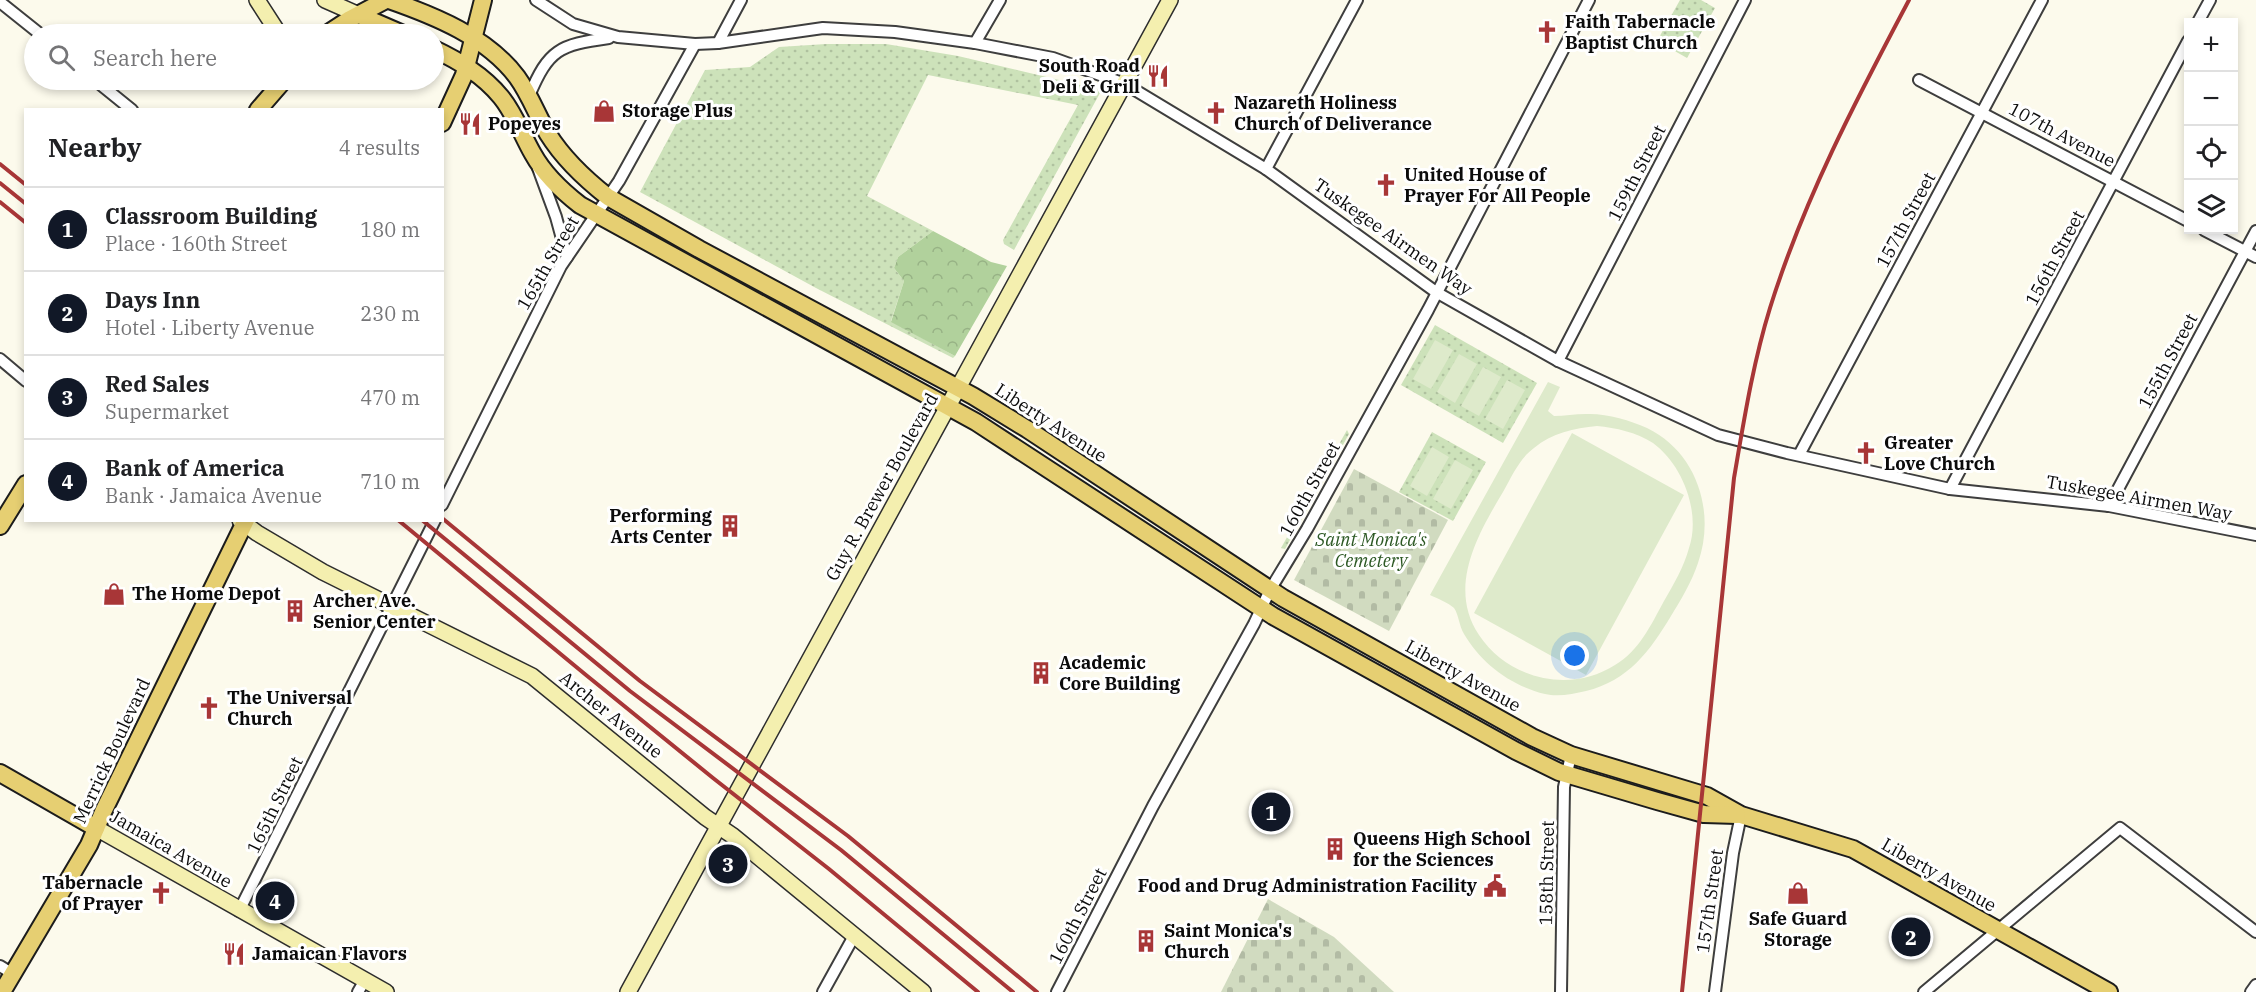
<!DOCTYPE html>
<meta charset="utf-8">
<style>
:root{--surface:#fff;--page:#f2f2f2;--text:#202124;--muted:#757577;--line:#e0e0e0;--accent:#111827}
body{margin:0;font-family:"IBM Plex Serif",serif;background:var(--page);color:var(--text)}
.controls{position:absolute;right:18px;top:18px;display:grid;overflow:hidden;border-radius:0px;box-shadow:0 3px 9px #0003}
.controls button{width:54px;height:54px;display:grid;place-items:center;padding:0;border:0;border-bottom:2px solid var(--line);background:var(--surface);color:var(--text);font:30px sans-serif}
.you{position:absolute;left:1575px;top:656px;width:21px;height:21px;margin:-15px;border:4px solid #fff;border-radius:50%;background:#1a73e8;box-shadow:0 0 0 9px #1a73e833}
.badge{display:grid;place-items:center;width:39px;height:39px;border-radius:50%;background:var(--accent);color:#fff;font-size:20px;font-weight:700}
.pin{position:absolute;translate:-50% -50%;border:3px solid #fff;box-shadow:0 2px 6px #0006}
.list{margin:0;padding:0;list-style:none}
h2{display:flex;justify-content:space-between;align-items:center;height:78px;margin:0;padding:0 24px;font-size:26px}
h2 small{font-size:20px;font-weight:400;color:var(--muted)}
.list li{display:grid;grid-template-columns:39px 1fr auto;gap:18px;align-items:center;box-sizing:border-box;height:84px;padding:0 24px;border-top:2px solid var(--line)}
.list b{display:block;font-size:22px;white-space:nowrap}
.list p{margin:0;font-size:20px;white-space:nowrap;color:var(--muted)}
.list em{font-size:20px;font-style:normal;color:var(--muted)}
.icon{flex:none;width:33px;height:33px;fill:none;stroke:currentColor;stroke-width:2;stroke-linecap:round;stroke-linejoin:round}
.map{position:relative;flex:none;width:2256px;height:992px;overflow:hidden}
.search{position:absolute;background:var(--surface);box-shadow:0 3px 9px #0003;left:24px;top:24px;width:420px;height:66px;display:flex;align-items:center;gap:15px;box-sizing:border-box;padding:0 21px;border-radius:33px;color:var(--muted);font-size:22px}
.panel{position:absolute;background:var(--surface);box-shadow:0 3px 9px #0003;left:24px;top:108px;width:420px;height:414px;border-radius:0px}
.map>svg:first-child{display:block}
.grass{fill:url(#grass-dots)}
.forest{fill:url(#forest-crowns)}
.cemetery{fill:url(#cemetery-stones)}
.pitch{fill:#deeacb;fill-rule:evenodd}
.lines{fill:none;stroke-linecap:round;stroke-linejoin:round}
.street-casing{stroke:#3e3e3e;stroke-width:14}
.secondary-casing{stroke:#2d2d2d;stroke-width:18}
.primary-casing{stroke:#1c1c1c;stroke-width:20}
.street{stroke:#fff;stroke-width:10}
.secondary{stroke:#f4efaf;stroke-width:15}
.primary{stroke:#e6cf72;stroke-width:16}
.rail{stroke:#a83637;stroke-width:4}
.labels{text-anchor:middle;stroke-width:6;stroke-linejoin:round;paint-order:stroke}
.poi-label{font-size:18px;font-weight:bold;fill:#0b0b0b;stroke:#fff;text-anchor:start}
.street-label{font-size:18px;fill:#0b0b0b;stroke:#fff}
.park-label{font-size:18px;font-style:italic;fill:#2d5925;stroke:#fff}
</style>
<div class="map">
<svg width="2256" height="992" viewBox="0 0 2256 992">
<defs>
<pattern id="grass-dots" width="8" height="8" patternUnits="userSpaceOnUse" patternTransform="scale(1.5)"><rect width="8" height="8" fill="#cde2ba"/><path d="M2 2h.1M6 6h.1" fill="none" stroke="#afc19f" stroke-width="1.8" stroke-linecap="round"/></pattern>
<pattern id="forest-crowns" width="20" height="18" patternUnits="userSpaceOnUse" patternTransform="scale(1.5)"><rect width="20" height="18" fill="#b1d19c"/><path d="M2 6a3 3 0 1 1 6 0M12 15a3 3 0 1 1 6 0" fill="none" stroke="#97b285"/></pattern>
<pattern id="cemetery-stones" width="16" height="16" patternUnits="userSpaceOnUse" patternTransform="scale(1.5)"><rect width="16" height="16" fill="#d1dbc0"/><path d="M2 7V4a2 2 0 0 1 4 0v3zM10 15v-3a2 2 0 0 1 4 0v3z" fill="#b2bba4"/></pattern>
</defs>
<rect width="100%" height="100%" fill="#fcfaec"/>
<!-- grass -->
<g class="grass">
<polygon points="1680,0 1701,0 1715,8 1687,58 1657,41"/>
<polygon points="826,44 886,44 958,56 1097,89 1100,93 1014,250 1004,244 1003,240 1078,105 928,75 867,196 933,231 898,257 894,268 904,281 891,321 955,356 953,358 816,288 640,192 705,70 750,67 779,47"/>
<polygon points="1435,325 1537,383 1503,443 1401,385"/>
<polygon points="1347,430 1349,434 1285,549 1281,548"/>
<polygon points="1432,432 1486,462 1453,521 1399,492"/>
</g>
<!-- forest -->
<polygon class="forest" points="933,231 991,262 1007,266 955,356 891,322 904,281 894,268 898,257"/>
<!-- cemetery -->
<g class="cemetery">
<polygon points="1354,469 1448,520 1389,631 1294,580"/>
<polygon points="1268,899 1334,937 1394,992 1221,992"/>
</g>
<!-- pitch -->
<g class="pitch">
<polygon points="1435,340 1453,350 1431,389 1413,379"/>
<polygon points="1459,354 1477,364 1455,403 1437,392"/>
<polygon points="1483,367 1501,377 1479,416 1461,406"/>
<polygon points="1507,380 1525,390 1503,429 1485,419"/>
<path d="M1548,382l12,5 -12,24 6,5c10,0 21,-2 32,-2 20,-1 43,6 61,14 50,24 69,84 51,135 -6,18 -17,37 -27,53 -21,35 -43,65 -85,75 -13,3 -28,6 -41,3 -34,-8 -64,-31 -81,-60 -5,-8 -5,-19 -10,-26 -5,-5 -18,-10 -24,-13zM1597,426c19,2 39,6 56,17 30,22 48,70 36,105 -5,19 -16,37 -25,53 -13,24 -25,50 -49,64 -45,29 -107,14 -136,-30 -32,-48 -1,-101 24,-143 9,-16 16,-33 31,-44 18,-15 40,-20 63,-22z"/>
<polygon points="1572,433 1684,495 1586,675 1474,613"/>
<polygon points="1432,447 1449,457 1427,496 1410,486"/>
<polygon points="1455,460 1473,470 1451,509 1433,499"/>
</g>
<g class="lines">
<!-- street casing -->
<g class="street-casing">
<g id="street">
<polyline points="536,0 573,24 618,37 695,44 718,43 823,28 895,32 975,43 1053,58 1125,84 1266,169 1436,292 1558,361 1718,435 1787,453 1950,489 2109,506 2256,535"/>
<polyline points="0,2 40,34"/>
<polyline points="2198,22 2210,0"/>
<polyline points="718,43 741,0"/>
<polyline points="975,43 1000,0"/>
<polyline points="95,80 132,110"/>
<polyline points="1919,80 2188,221"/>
<path d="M529,96c20,-47 30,-51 80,-58"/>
<polyline points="538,168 556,217 567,257"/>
<polyline points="1266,169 1357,0"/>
<polyline points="2204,230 2256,257"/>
<polyline points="0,359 26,381"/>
<polyline points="1558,361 1745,0"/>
<polyline points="1799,455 2042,0"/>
<polyline points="1950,489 2188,41"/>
<polyline points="442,505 561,266 619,181 695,44"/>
<polyline points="2109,506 2256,231"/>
<polyline points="239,911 435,520"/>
<polyline points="0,966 13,974"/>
<polyline points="358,992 365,980"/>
<polyline points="823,992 854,936"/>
<polyline points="1057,992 1153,806 1254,624 1270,590 1307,529 1428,310 1589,0"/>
<polyline points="1561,992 1564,787 1571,755"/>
<polyline points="1715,992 1733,853 1741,815"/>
<polyline points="1924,992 2120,828 2256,932"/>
<polyline points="2251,992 2256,985"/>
</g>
</g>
<!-- secondary casing -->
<g class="secondary-casing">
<g id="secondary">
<polyline points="257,0 279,34"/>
<polyline points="325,0 359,15"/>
<polyline points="240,520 257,533 323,572 532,676 705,817 733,836 923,992"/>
<polyline points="96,828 386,992"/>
<polyline points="628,992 1170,0"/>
</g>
</g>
<!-- primary casing -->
<g class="primary-casing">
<g id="primary">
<path d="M389,0c46,16 98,37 128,77 13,18 20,38 31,57 15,24 37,45 60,63l91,52 274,147 54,33 256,169 249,139 39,18 136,41 34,19 112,34 256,143"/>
<polyline points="359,15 403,34"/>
<polyline points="327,34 350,19 386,0"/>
<path d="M434,49c25,12 49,26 67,48 14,17 21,38 32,57 11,20 29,37 47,51l396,217 297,194 243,135 43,21 98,29 47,13 33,1"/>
<polyline points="258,110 284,80"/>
<polyline points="442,123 464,75 483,0"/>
<polyline points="0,526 26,484"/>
<polyline points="0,773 96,828"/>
<polyline points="2,992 89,845 103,812 246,520"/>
</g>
</g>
<!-- street -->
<use href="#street" class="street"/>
<!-- secondary -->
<use href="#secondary" class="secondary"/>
<!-- primary -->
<use href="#primary" class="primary"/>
<!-- rail -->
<g class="rail">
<polyline points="0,164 26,185"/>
<polyline points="0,183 26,204"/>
<polyline points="0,202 26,223"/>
<polyline points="442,518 640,681 848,836 1037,992"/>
<polyline points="398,520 586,675 713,778 829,869 978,992"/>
<polyline points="422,520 630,691 841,850 1013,992"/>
<path d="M1682,992l52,-514c10,-58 19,-115 36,-170 34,-109 86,-208 139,-308"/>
</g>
</g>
<!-- icons -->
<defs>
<g id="church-bare" transform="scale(1.8)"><path d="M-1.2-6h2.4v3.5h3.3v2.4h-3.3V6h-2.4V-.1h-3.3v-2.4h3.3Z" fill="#a83637" stroke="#fff" stroke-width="2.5" paint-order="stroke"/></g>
<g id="restaurant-bare" transform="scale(1.8)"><path d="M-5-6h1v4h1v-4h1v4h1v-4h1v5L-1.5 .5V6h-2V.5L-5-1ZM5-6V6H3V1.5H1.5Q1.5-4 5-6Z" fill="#a83637" stroke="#fff" stroke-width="2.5" paint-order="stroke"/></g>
<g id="shop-bare" transform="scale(1.8)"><path d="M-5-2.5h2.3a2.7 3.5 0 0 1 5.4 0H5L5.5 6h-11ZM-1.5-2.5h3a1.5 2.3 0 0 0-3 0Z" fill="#a83637" stroke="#fff" stroke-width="2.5" paint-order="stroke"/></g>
<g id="building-bare" transform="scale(1.8)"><path d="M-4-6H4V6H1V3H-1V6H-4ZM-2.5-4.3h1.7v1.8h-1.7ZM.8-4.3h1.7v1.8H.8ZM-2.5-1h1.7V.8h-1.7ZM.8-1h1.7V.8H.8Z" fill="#a83637" stroke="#fff" stroke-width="2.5" paint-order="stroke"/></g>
<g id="civic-bare" transform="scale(1.8)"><path d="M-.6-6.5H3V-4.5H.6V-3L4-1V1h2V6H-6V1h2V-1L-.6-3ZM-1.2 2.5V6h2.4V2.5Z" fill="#a83637" stroke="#fff" stroke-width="2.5" paint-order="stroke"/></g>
</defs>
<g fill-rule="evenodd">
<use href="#church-bare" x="1547" y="32"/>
<use href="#restaurant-bare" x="1158" y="76"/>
<use href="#shop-bare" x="604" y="111"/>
<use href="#church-bare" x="1216" y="113"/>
<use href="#restaurant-bare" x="470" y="124"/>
<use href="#church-bare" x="1386" y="185"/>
<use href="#church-bare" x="1866" y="453"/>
<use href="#building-bare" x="730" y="526"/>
<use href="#shop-bare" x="114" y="594"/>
<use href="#building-bare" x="295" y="611"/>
<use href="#building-bare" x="1041" y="673"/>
<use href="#church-bare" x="209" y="708"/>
<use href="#building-bare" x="1335" y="849"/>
<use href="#civic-bare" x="1495" y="886"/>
<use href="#church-bare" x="161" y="893"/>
<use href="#shop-bare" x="1798" y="893"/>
<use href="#building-bare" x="1146" y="941"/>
<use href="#restaurant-bare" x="234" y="954"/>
</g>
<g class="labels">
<!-- poi labels -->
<g class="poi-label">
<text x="1565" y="28">Faith Tabernacle<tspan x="1565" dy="21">Baptist Church</tspan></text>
<text x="1140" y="72" text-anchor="end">South Road<tspan x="1140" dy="21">Deli &amp; Grill</tspan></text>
<text x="1234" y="109">Nazareth Holiness<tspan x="1234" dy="21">Church of Deliverance</tspan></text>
<text x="622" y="117">Storage Plus</text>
<text x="488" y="130">Popeyes</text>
<text x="1404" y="181">United House of<tspan x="1404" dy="21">Prayer For All People</tspan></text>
<text x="1884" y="449">Greater<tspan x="1884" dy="21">Love Church</tspan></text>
<text x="712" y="522" text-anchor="end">Performing<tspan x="712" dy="21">Arts Center</tspan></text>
<text x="132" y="600">The Home Depot</text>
<text x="313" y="607">Archer Ave.<tspan x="313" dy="21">Senior Center</tspan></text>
<text x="1059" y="669">Academic<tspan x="1059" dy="21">Core Building</tspan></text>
<text x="227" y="704">The Universal<tspan x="227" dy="21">Church</tspan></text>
<text x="1353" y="845">Queens High School<tspan x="1353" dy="21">for the Sciences</tspan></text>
<text x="143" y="889" text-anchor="end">Tabernacle<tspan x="143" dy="21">of Prayer</tspan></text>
<text x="1477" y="892" text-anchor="end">Food and Drug Administration Facility</text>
<text x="1798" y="925" text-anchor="middle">Safe Guard<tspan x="1798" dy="21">Storage</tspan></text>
<text x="1164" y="937">Saint Monica's<tspan x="1164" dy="21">Church</tspan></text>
<text x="252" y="960">Jamaican Flavors</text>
</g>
<!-- street labels -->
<g class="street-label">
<text transform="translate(2062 135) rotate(28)" y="6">107th Avenue</text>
<text transform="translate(1637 173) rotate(-63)" y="6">159th Street</text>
<text transform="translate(1906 220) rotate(-62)" y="6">157th Street</text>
<text transform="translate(1393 237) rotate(35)" y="6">Tuskegee Airmen Way</text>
<text transform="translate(2055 258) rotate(-62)" y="6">156th Street</text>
<text transform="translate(548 263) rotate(-60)" y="6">165th Street</text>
<text transform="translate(2168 361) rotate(-62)" y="6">155th Street</text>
<text transform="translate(1051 423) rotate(33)" y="6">Liberty Avenue</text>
<text transform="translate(882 487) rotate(-61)" y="6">Guy R. Brewer Boulevard</text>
<text transform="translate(1310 489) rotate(-61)" y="6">160th Street</text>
<text transform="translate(2139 498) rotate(10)" y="6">Tuskegee Airmen Way</text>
<text transform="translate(1463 676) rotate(29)" y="6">Liberty Avenue</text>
<text transform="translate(611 715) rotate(39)" y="6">Archer Avenue</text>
<text transform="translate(112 751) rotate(-65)" y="6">Merrick Boulevard</text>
<text transform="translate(275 805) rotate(-64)" y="6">165th Street</text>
<text transform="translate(171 849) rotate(30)" y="6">Jamaica Avenue</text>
<text transform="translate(1547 873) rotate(-89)" y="6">158th Street</text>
<text transform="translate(1939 875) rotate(30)" y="6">Liberty Avenue</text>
<text transform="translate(1710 901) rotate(-82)" y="6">157th Street</text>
<text transform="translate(1078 916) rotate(-63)" y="6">160th Street</text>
</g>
<!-- park labels -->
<g class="park-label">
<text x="1371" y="546">Saint Monica's<tspan x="1371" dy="21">Cemetery</tspan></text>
</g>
</g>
</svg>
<div class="controls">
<button>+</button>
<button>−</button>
<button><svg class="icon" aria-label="locate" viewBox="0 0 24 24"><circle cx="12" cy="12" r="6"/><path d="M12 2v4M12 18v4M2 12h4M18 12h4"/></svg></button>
<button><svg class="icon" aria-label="layers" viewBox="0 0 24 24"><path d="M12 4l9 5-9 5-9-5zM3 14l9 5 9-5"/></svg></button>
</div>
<div class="you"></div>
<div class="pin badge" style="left:1271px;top:812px">1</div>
<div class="pin badge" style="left:1911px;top:937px">2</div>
<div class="pin badge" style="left:728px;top:864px">3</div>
<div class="pin badge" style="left:275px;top:901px">4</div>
<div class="search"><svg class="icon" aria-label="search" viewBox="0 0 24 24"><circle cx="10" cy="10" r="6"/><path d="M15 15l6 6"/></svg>Search here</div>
<section class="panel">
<h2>Nearby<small>4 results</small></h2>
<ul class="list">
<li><span class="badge">1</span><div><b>Classroom Building</b><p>Place · 160th Street</p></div><em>180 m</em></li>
<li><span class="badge">2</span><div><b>Days Inn</b><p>Hotel · Liberty Avenue</p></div><em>230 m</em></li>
<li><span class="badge">3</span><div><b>Red Sales</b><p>Supermarket</p></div><em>470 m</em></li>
<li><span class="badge">4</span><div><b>Bank of America</b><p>Bank · Jamaica Avenue</p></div><em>710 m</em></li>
</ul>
</section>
</div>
